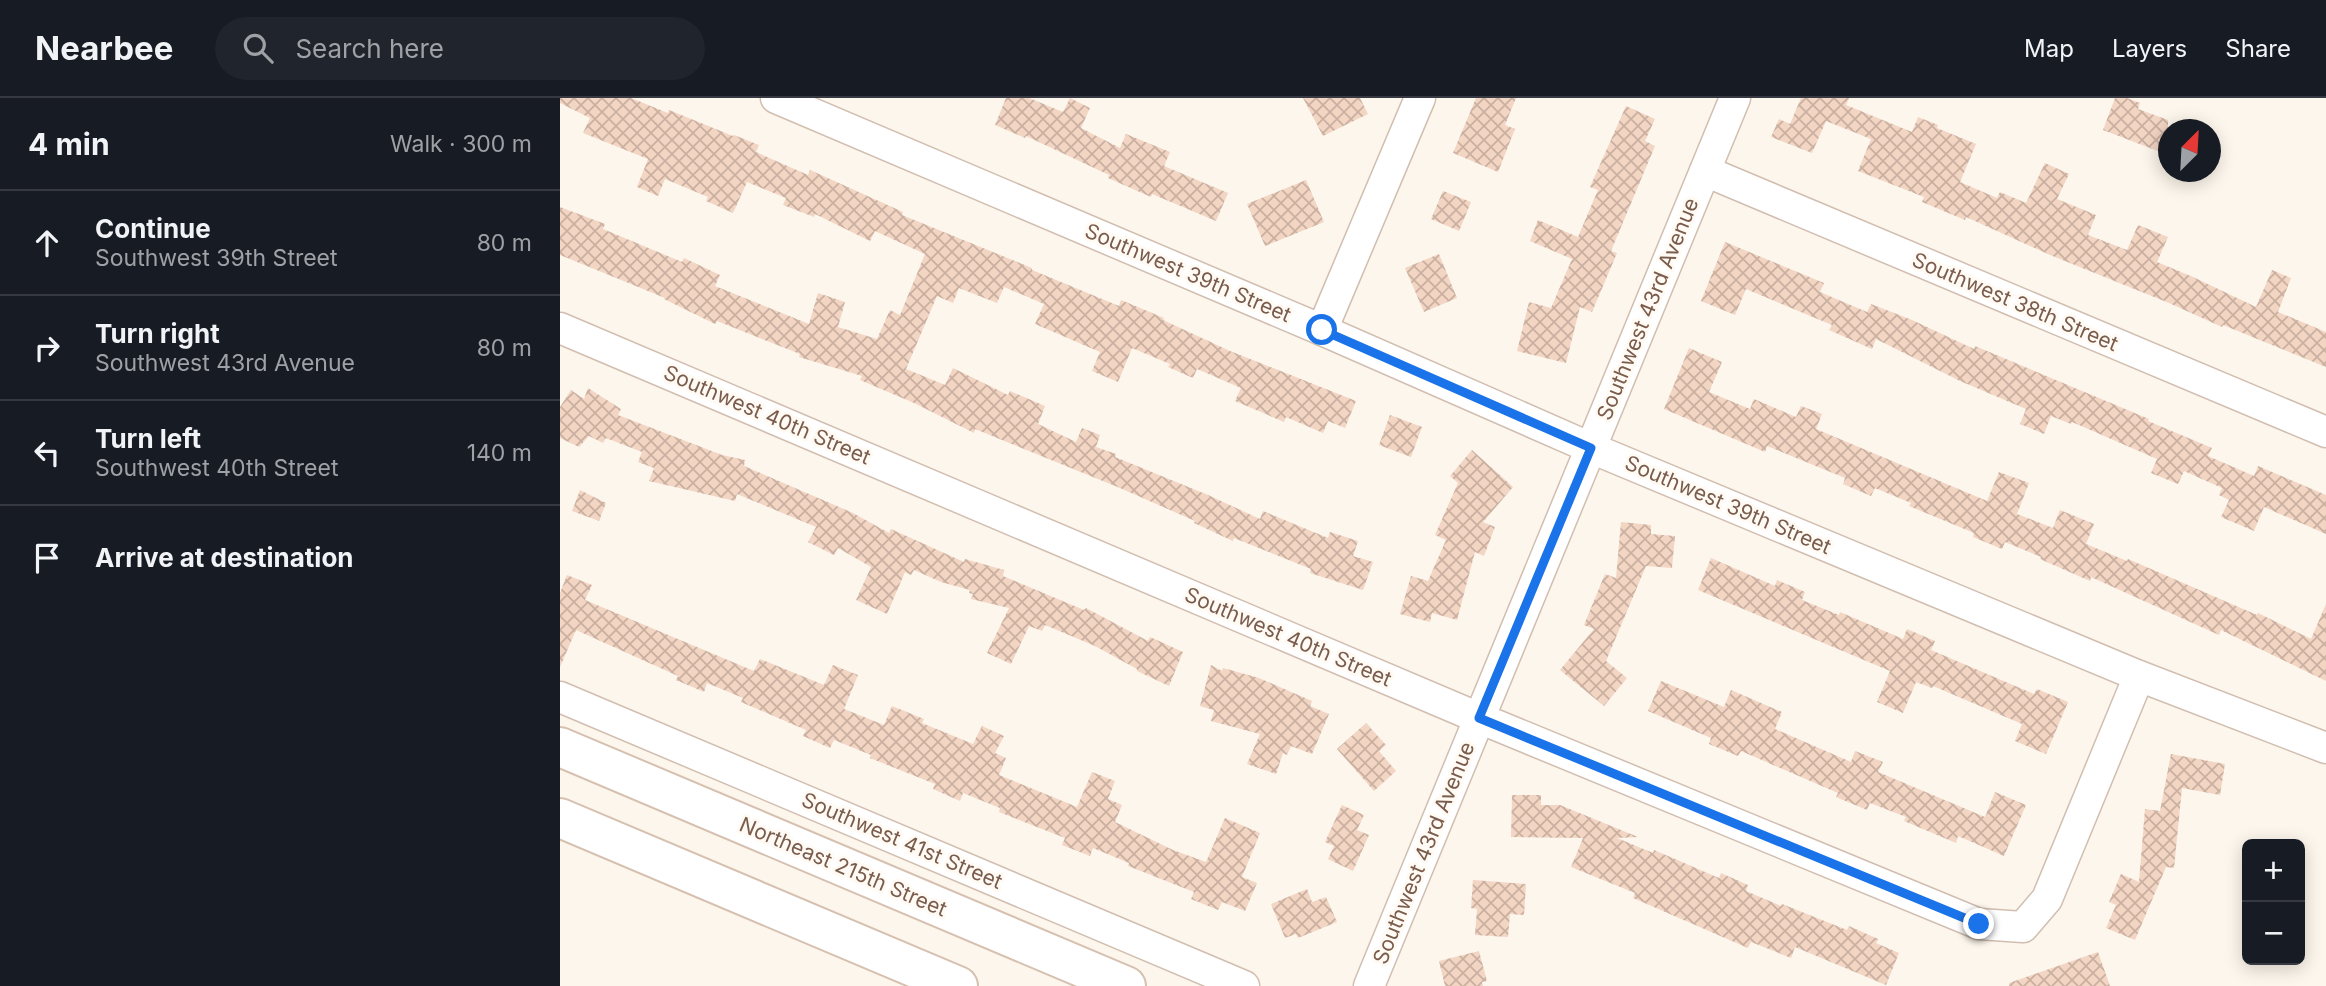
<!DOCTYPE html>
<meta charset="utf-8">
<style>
:root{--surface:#171b24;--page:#20242c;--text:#f1f3f6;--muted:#9ea1a6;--line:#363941}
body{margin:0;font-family:Inter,sans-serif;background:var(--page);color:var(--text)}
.controls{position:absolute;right:21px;bottom:21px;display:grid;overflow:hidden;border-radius:10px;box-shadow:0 4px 18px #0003}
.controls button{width:63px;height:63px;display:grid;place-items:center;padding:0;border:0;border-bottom:2px solid var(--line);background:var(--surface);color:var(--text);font:35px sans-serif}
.compass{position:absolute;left:1598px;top:21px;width:63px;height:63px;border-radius:50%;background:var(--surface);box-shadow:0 4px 18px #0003;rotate:24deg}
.stop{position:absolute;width:21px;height:21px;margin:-16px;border:5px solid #1a73e8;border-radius:50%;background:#fff}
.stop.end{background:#1a73e8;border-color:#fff;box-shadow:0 2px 7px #0008}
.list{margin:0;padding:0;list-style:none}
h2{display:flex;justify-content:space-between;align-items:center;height:91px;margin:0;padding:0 28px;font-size:30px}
h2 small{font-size:23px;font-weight:400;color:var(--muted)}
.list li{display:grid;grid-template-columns:46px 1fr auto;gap:21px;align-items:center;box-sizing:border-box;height:105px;padding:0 28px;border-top:2px solid var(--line)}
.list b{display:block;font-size:26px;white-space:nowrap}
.list p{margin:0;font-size:23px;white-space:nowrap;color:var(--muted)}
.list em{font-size:23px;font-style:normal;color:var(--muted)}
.icon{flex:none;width:38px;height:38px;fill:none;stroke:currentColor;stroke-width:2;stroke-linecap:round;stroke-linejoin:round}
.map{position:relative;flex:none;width:1766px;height:888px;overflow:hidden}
header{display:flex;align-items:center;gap:42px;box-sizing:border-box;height:98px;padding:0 35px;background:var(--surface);border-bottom:2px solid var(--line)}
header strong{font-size:33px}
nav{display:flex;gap:38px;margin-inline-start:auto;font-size:24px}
.search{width:490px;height:63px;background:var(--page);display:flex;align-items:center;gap:18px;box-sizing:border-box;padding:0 24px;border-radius:38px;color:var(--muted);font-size:26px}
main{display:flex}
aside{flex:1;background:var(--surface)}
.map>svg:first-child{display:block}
.building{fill:url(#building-cross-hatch)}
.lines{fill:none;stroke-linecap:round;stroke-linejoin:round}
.street-casing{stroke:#d1beb0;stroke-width:33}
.secondary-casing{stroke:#d6c0b0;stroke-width:42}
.street{stroke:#fff;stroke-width:30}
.secondary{stroke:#fff;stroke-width:38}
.route{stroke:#1a73e8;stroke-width:9}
.labels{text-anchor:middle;stroke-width:6;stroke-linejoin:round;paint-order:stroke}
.street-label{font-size:21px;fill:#7a5c4d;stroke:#fffaf3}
</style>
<header>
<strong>Nearbee</strong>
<div class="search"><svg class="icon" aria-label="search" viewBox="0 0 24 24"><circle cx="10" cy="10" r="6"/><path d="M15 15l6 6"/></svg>Search here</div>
<nav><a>Map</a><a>Layers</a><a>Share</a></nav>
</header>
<main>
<aside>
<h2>4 min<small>Walk · 300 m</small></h2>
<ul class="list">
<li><svg class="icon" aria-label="ahead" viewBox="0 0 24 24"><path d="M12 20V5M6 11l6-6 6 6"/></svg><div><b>Continue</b><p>Southwest 39th Street</p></div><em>80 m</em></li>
<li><svg class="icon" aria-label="right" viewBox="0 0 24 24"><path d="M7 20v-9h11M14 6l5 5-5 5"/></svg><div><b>Turn right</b><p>Southwest 43rd Avenue</p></div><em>80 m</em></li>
<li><svg class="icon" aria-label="left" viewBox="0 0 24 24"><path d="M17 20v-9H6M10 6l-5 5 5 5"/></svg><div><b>Turn left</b><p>Southwest 40th Street</p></div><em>140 m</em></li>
<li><svg class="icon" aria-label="arrive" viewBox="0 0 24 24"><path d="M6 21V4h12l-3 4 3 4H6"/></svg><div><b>Arrive at destination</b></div></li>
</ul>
</aside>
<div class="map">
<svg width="1766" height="888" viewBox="0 0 1766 888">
<defs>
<pattern id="building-cross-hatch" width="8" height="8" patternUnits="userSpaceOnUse" patternTransform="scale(1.75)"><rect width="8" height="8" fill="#f3d5c3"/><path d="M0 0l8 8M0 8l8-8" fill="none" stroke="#cab0a1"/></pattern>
</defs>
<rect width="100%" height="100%" fill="#fdf6ec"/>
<!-- building -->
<g class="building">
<polygon points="0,0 71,0 108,15 109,12 173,38 174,37 199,47 196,54 248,77 250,72 343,114 342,117 472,170 472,172 559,208 561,202 604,220 603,222 670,253 796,303 785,330 768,323 763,335 726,319 724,324 675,303 681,290 637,271 633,280 608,269 610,266 572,250 558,284 532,273 540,254 475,226 484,206 444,189 437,205 399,190 393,205 377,198 346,271 385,287 393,270 448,297 450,293 485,308 478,326 516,344 522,330 540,337 536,349 556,356 555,359 648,397 700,421 703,413 768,440 770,434 798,443 793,458 813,464 803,492 750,475 751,471 674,440 673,443 634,425 635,423 560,390 415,331 414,335 354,305 300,282 302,278 239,259 240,256 157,223 155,226 104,201 105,200 0,157 0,109 45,126 43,131 122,164 124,160 160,177 155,188 249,226 258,195 285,204 278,229 317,241 330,212 340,217 365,156 315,133 310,143 255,116 254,119 223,107 226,100 187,84 173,115 146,103 148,99 105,81 98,98 77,89 88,61 23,35 30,20 0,5"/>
<polygon points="446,0 469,0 503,14 510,0 530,10 521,30 560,50 566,36 610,54 604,68 668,95 656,123 592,96 591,99 548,80 549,77 466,38 465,40 435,27"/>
<polygon points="743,0 800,0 808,16 763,38"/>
<polygon points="916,0 956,0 945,27 955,31 938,74 893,55"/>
<polygon points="1241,0 1289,0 1286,7 1352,34 1358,19 1378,27 1377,30 1416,46 1400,84 1437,100 1440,94 1466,105 1485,65 1509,76 1497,101 1536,117 1528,137 1567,152 1578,127 1608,139 1597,164 1633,179 1696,209 1712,172 1731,180 1718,214 1766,234 1766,269 1663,227 1662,229 1609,205 1490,157 1406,119 1405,122 1362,104 1364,99 1298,73 1311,41 1266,23 1252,55 1211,39 1219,21 1230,26"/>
<polygon points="1555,0 1567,0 1580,5 1578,11 1608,22 1608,57 1543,32"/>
<polygon points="1066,8 1095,21 1085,43 1095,48 1051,153 1057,155 1032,214 1020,209 1006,265 957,253 969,204 991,210 1012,161 970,143 978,122 1018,139 1038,92 1030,89"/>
<polygon points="746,82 764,124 705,148 687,106"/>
<polygon points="883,93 911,104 899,133 871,121"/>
<polygon points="1165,144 1264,185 1260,194 1307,214 1311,206 1352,222 1414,251 1415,248 1589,321 1588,323 1652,350 1648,358 1694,378 1698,368 1766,397 1766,436 1704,409 1694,433 1661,419 1669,402 1659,397 1662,390 1624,373 1618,386 1591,375 1597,361 1512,324 1511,326 1491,318 1484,336 1460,326 1466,311 1400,283 1316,241 1312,251 1269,232 1272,227 1186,191 1175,217 1141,203"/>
<polygon points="879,156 897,200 864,214 845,170"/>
<polygon points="1129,250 1162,264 1149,294 1190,311 1194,301 1236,319 1241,308 1262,316 1256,331 1427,403 1439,374 1469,385 1457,416 1493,430 1500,412 1534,426 1526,446 1567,463 1568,461 1697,517 1698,515 1751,541 1766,506 1766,583 1661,532 1659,537 1531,479 1530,483 1480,461 1481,459 1445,444 1442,451 1413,439 1414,435 1349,408 1351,405 1315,390 1311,398 1283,386 1285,380 1207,348 1205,354 1104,311"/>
<polygon points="28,290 61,311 58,317 162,357 185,362 184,368 293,415 329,435 331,431 404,464 405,461 444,472 443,478 524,512 526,510 588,543 590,539 623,554 609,588 577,573 577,571 535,548 485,527 482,533 469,528 451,566 427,555 449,510 411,501 413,496 409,495 410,492 381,484 354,472 351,477 345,474 327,516 296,502 311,469 278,450 274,457 248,444 256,429 177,396 175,403 89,383 94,370 78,364 82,354 46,340 43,345 29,338 19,349 0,340 0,309 11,292 24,301"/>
<polygon points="830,317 862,329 851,359 819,347"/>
<polygon points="912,352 953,389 923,424 935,429 924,458 915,454 897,522 872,515 870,524 840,516 851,478 868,483 886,442 875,437 898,385 890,378"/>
<polygon points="20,392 46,405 39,423 12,413"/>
<polygon points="1061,424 1091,427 1091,436 1115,438 1112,470 1086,468 1046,563 1067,580 1044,608 1000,572 1034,531 1024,527 1045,476 1056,480"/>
<polygon points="1151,460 1215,488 1217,482 1245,494 1242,502 1279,517 1280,514 1343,541 1347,531 1375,543 1371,552 1474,596 1477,591 1508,604 1486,656 1455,643 1462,626 1373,588 1372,590 1356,584 1343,615 1317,604 1330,573 1138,492"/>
<polygon points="7,477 32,487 25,502 194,573 200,561 264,587 273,567 298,577 284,611 324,627 332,608 364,621 362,625 413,646 422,628 444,638 435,655 446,660 439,677 517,709 532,674 555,683 548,701 562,707 555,724 613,752 646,764 665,720 700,735 682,779 697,785 685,813 662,804 658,812 631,801 634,794 568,768 569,765 533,750 530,758 502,747 505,740 439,714 440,710 403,695 400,703 373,691 375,686 310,660 311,657 274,642 270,650 243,638 246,632 181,604 183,600 147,585 144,594 116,582 118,578 16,532 0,569 0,495"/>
<polygon points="651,567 662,573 663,570 699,580 752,603 750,608 769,616 752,656 731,648 727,657 723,655 716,676 687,666 700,636 651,623 654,612 640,608"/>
<polygon points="1101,583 1164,609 1171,592 1222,614 1215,631 1291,664 1295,653 1323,664 1318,674 1425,719 1435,694 1466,707 1444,758 1398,738 1396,745 1344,723 1346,719 1310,705 1307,712 1276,699 1278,695 1181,653 1178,658 1149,646 1151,640 1088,613"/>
<polygon points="806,625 826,647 819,653 836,673 814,693 777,651"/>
<polygon points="1611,656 1665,666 1660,697 1622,690 1614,770 1606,769 1575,842 1546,830 1556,807 1549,804 1561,776 1579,784 1585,711 1600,713"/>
<polygon points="952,697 981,697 981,707 1000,707 1078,739 1057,740 1093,755 1094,752 1159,780 1161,775 1188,787 1186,793 1221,808 1222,806 1287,832 1289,828 1318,841 1316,845 1339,855 1326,887 1235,849 1231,860 1191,844 1188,850 1073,800 1075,795 1011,769 1023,740 951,739"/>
<polygon points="782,707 804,717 797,732 809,737 793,773 768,761 774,748 765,744"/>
<polygon points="913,782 966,786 964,817 950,816 948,839 915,837 917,811 911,810"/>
<polygon points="747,791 752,804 766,799 777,824 738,840 736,836 725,840 711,806"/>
<polygon points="919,853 927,883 922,884 923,888 885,888 879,863"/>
<polygon points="1538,854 1550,888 1449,888 1449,885"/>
</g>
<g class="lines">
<!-- street casing -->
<g class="street-casing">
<g id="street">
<polyline points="216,0 762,232 1031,350 1579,578 1766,650"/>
<polyline points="1145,73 1766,334"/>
<polyline points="0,230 919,620 1419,826 1463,829 1487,801 1579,578"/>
<polyline points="762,232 860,0"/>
<polyline points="0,599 684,888"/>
<polyline points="809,888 1175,0"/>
</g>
</g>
<!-- secondary casing -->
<g class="secondary-casing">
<g id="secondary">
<polyline points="0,649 566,888"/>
<polyline points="0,720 398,888"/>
</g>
</g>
<!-- street -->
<use href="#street" class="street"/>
<!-- secondary -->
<use href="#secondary" class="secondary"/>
</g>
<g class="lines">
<!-- route -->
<polyline class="route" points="762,232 1031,350 919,620 1419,826"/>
</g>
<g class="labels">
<!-- street labels -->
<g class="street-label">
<text transform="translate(628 175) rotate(23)" y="7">Southwest 39th Street</text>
<text transform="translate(1455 204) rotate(23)" y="7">Southwest 38th Street</text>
<text transform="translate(1088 211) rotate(-68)" y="7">Southwest 43rd Avenue</text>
<text transform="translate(207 317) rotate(23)" y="7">Southwest 40th Street</text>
<text transform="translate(1168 407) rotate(23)" y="7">Southwest 39th Street</text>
<text transform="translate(728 539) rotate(23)" y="7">Southwest 40th Street</text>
<text transform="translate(342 743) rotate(23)" y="7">Southwest 41st Street</text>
<text transform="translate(864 755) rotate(-68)" y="7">Southwest 43rd Avenue</text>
<text transform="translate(283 769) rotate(23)" y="7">Northeast 215th Street</text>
</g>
</g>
</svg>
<div class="controls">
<button>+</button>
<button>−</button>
</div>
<svg class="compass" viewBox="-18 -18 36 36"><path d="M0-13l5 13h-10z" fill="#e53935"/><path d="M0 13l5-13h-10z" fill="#9ea1a6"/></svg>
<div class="stop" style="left:762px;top:232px"></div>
<div class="stop end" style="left:1419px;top:826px"></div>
</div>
</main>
